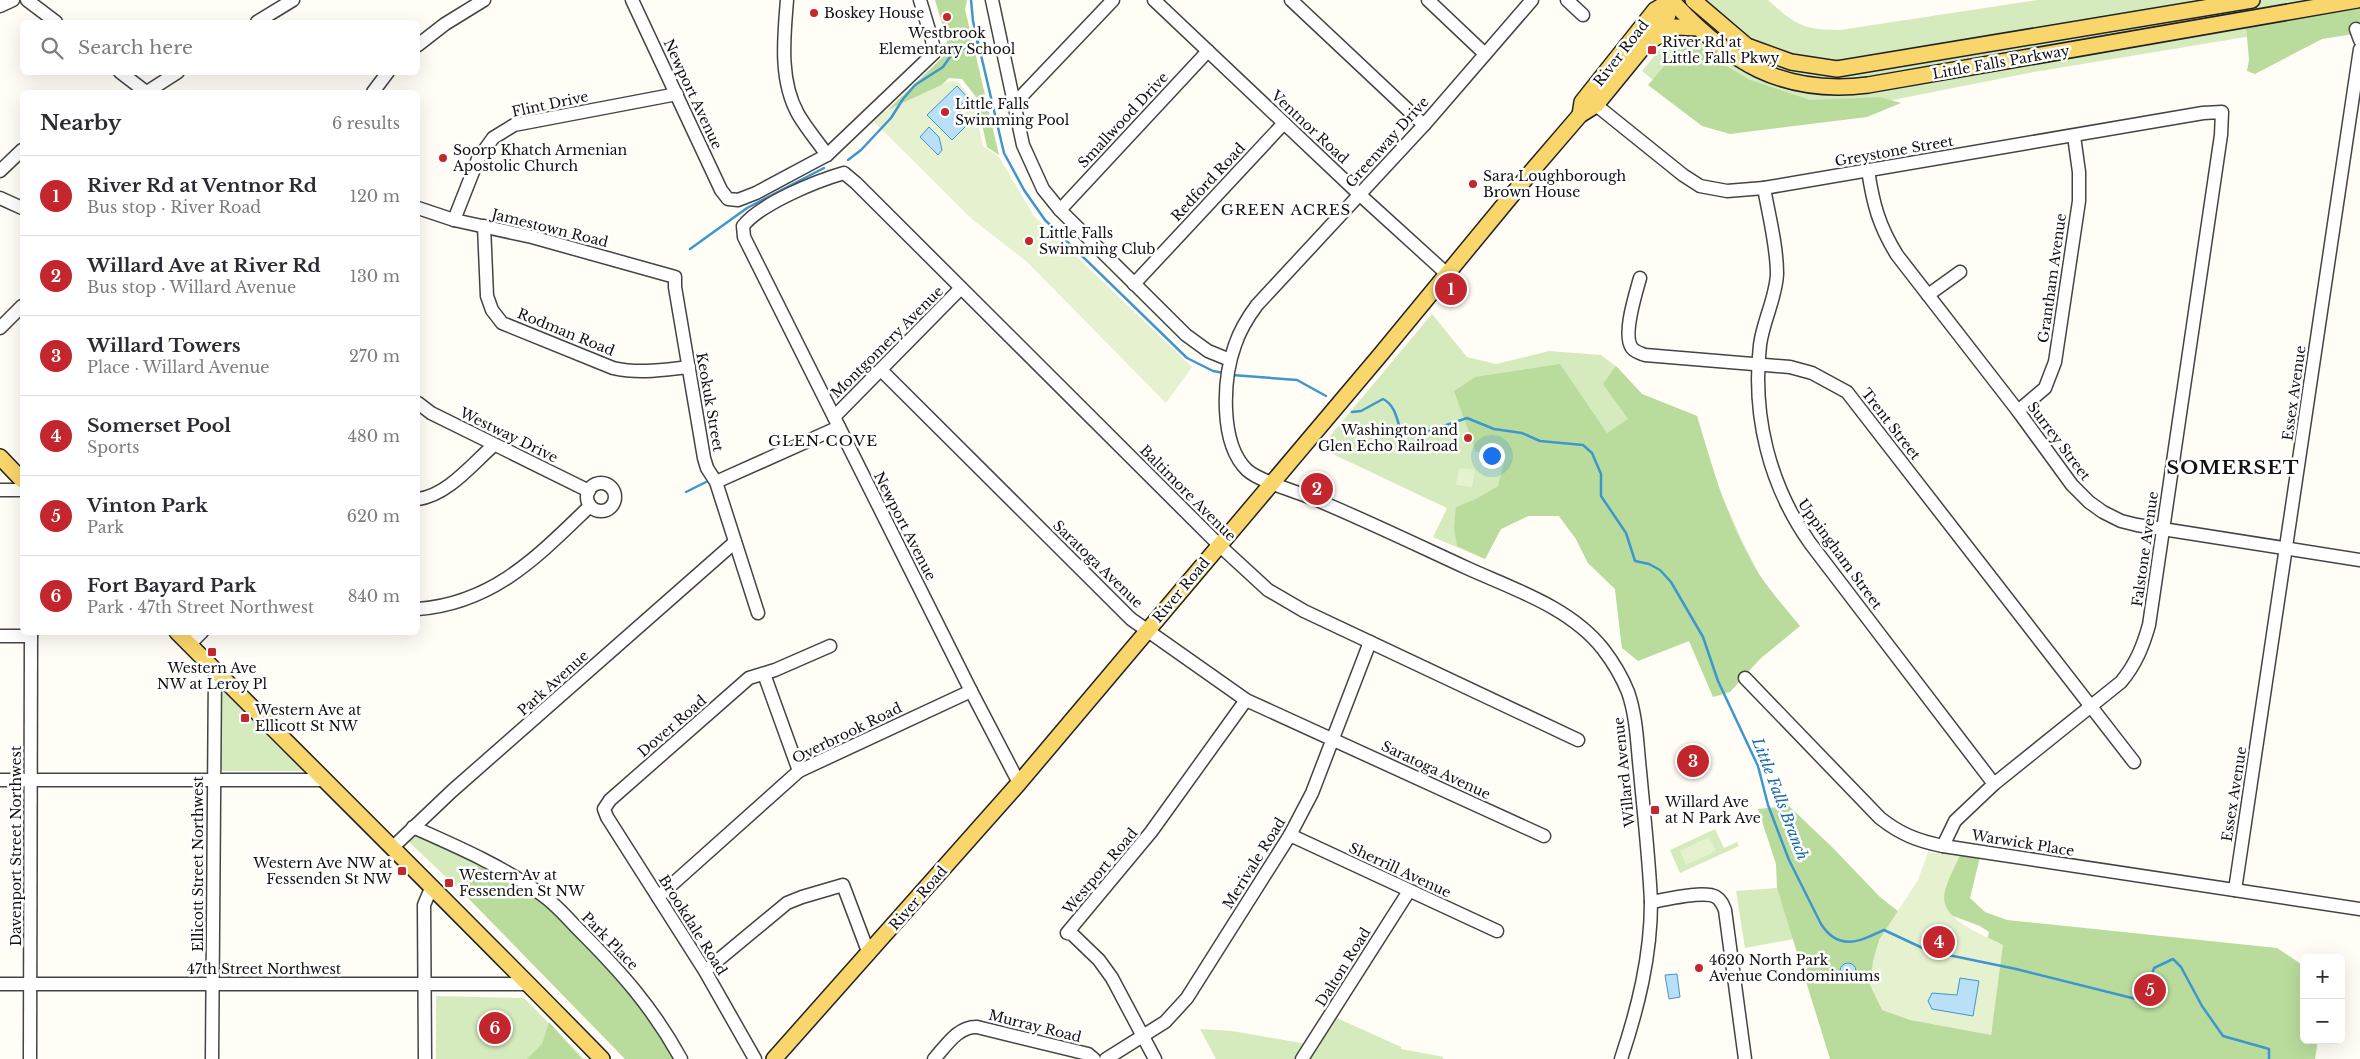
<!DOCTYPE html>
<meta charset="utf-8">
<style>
:root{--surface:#fff;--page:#f2f2f3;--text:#2b2b33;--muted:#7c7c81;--line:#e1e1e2;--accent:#c4262e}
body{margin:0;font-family:"Libre Baskerville",serif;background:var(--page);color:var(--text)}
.controls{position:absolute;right:15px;bottom:15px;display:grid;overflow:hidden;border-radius:8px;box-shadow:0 5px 20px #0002}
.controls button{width:45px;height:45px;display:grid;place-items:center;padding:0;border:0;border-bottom:1px solid var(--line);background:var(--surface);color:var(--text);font:25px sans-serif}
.you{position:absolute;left:1491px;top:455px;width:18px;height:18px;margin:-12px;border:4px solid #fff;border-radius:50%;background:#1a73e8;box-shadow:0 0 0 8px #1a73e833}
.badge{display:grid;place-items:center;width:32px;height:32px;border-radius:50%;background:var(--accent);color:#fff;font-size:16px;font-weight:700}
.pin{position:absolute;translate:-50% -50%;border:2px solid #fff;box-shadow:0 1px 5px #0006}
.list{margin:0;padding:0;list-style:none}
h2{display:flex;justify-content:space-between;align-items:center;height:65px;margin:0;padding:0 20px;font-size:21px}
h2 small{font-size:16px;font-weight:400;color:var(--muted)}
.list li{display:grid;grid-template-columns:32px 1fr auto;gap:15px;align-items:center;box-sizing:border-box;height:80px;padding:0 20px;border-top:1px solid var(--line)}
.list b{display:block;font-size:19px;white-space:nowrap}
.list p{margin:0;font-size:16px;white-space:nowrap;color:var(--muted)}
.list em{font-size:16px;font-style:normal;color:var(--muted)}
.icon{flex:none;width:28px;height:28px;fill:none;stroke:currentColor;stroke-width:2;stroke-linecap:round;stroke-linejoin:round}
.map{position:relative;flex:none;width:2360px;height:1059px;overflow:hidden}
.search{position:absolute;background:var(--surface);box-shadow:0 5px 20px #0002;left:20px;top:20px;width:400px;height:55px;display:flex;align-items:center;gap:12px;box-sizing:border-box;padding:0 18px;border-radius:8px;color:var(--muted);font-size:19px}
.panel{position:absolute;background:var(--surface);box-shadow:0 5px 20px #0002;left:20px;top:90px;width:400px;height:545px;border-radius:8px}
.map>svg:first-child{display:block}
.green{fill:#d5ebbd}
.forest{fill:#b9dc9c}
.pitch{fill:#e6f2cf}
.water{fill:#b9e0f7;stroke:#3f96cf}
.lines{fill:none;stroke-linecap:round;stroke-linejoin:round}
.stream{stroke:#3f96cf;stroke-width:2.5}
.minor-casing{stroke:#444;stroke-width:15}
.major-casing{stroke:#222;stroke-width:18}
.minor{stroke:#fff;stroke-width:12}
.major{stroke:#f9d66b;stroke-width:15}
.poi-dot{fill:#c4262e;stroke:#fff;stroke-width:2}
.labels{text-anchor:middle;stroke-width:5;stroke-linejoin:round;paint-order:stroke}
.poi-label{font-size:14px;fill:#111;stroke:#fff;text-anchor:start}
.street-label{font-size:14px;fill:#111;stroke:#fff}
.neighbourhood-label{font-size:15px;letter-spacing:1px;fill:#111;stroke:#fff}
.water-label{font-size:15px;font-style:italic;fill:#1768a6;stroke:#fff}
.district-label{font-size:19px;font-weight:bold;letter-spacing:1px;fill:#111;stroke:#fff}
</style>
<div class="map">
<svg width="2360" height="1059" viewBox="0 0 2360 1059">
<rect width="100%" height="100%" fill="#fffdf5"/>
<!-- green -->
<g class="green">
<path d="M1708,0h60c28,25 34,30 72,30l198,-30h322v25l-30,-2 -296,49 -268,53 -56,1 -68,-55 18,-22z"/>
<polygon points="1432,314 1467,357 1496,364 1549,351 1601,355 1618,368 1642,394 1697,416 1719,489 1742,541 1759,574 1751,660 1720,696 1698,628 1622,648 1615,589 1588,563 1576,539 1559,516 1528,516 1501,529 1485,559 1433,537 1447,508 1320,448"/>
<polygon points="223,692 228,692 302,766 301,771 223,771 221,767 221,695"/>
<polygon points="1715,829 1724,848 1737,842 1739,846 1680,873 1670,850"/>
<polygon points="414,836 419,836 481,863 468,887 467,897 408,841"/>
<polygon points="1777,888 1794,939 1745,948 1736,891"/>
<polygon points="436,996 524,998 584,1059 436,1059"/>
<polygon points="1337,1018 1401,1047 1401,1049 1444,1057 1442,1059 1309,1059"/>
<polygon points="1200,1029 1232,1031 1307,1044 1294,1059 1216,1059"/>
</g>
<!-- forest -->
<g class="forest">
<polygon points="935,0 967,0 965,9 999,155 987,147 976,97 962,79 949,78 900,126 876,121 945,55 947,40"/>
<polygon points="2360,7 2360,33 2322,39 2255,74 2247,71 2249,60 2246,26"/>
<polygon points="1689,37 1718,61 1750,80 1810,100 1880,97 1901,103 1867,117 1730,134 1702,126 1648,85"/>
<path d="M1560,364l47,69 21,-14 -25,-35 13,-18 26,28 55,22c16,54 32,110 62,158 12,18 27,35 41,52l-40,33 -30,33 -17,5 -24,-56 -51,20 -16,-13 -7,-59 -27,-26 -12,-24 -17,-23h-31l-27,13 -16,30 -28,-13 -3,-18 2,-21 20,-8 22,-13 8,-31 -30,-3 -22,-61 21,-14z"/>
<polygon points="1789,806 1834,849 1880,897 1899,912 1991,1035 1994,1005 1980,970 1989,932 1980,926 1934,909 1951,853 1980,857 1970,898 1985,912 2007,920 2277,948 2304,966 2304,1040 2318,1040 2315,1059 1830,1059 1777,888 1776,864 1758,809"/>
<polygon points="481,863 545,900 643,1005 678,1059 625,1059 467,897 469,873"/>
<polygon points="549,1022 579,1056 582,1059 527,1059 542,1044"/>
</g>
<!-- pitch -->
<g class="pitch">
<polygon points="950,81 958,82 973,100 983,146 999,157 1034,216 1192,367 1166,403 1026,261 973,220 870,118"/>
<polygon points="1459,468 1475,470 1472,487 1456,485"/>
<polygon points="1709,837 1716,851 1686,865 1680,851"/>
<path d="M1928,852l32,3c-5,12 -12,24 -15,36 -8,29 38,43 58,54l-12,90 -81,-15 -28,-10 -12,-25 3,-24 6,-21 39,-60z"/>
</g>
<!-- water -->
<g class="water">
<polygon points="957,86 968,98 957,109 970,122 952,140 927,115"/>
<polygon points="929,127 939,137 942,150 938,155 920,137"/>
<circle cx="1848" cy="971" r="8"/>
<polygon points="1677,974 1680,997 1669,999 1665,975"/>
<polygon points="1960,978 1979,981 1973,1016 1932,1009 1928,1001 1932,993 1957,995"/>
</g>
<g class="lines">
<!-- stream -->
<g class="stream">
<polyline points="971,0 973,21 1004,153 1024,190 1045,220 1187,358 1213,371 1224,373"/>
<polyline points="848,160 861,150 891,118 903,99 915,85 943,67 952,54 977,42"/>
<polyline points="690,249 747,208 824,168"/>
<polyline points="1232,375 1297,380 1326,396"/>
<path d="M1352,412l9,-1 22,-12c12,6 14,20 18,33l13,4 53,-18 27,11 28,4 18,8 43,4 9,8 9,21v22l25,37 9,28 14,3 11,6 11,12 32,55 15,44 40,85 10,39 21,55 32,64c18,28 39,17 63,6l45,21 87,18 128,32 10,-33 19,-9 8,8 21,39 21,30 46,13v10"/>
<polyline points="686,492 706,482"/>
</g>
<!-- minor casing -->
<g class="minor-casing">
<g id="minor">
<polyline points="27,0 56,22"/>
<polyline points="632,0 721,190 728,199 738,200 756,193 827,155 934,53 932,40 920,0"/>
<path d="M787,0c-3,37 -8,80 11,114 8,14 20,28 29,41"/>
<polyline points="992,0 1023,145 1043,189 1060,210 1186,335 1208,351 1230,360"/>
<polyline points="1154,0 1359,194 1447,274"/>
<polyline points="1291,0 1424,125"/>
<polyline points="1428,0 1485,54"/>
<path d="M1532,0l-108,125 -167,180c-9,12 -17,25 -22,40 -12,33 -16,98 12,125 13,12 52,22 70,30 50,21 100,45 150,68 46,21 103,39 136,81 10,13 19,28 25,43 9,26 9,53 12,79 4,44 9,87 11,131 0,54 -13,106 -30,157"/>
<polyline points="1567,0 1583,15"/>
<polyline points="0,6 13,0"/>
<polyline points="257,22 293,0"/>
<polyline points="2356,29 2360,40"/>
<polyline points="418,45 445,24 484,0"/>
<polyline points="120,72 146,92"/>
<polyline points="147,92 178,72"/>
<polyline points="373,92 388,72"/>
<polyline points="1014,104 1113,0"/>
<path d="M1596,105l87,70 17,11 27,5 37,-3 439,-75 19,-1 -1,23 -72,490c-6,21 -13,39 -28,57l-127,102 -39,37 -12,25"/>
<path d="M1868,170c5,34 11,56 29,85l121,156 54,74 17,17 14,10 18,9 16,4 223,35"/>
<polyline points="0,171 22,150"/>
<path d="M1764,188c5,28 13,58 13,86 -1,24 -14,47 -17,71 -8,70 9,140 50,198l184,241"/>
<polyline points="0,198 22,208"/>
<polyline points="418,208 454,220 532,237 675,277 675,287 704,458 707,468 716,482 758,613"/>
<polyline points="1060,210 1208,51"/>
<polyline points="454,220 478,159 493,138 514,125 677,94"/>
<path d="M484,226l3,70 5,14 10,13 111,45c26,6 49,2 76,-1"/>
<path d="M1640,278c-4,15 -18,57 -8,70 3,4 8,5 13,7l145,12 22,6 35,19 287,370"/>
<polyline points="1134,284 1284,123"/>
<polyline points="1928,295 1960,272"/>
<polyline points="0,328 22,306"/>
<polyline points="881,370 1131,619 1246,700 1544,836"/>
<polyline points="418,403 431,413 589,491"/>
<polyline points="2018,411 2045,388 2055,362 2079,201 2079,172 2074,136"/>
<polyline points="834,417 961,288"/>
<polyline points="716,482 839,427"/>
<circle cx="601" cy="497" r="14"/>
<polyline points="0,490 22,490"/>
<path d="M418,499c30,-4 54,-35 76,-54"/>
<path d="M418,609c76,-6 120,-53 172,-103"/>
<polyline points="0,636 31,636"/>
<polyline points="189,645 202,632"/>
<polyline points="764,674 799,771"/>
<path d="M1745,678l135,140c20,16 38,23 63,28l417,63"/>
<polyline points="0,780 323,780"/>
<path d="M1019,783l-48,-92 -227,-454 -1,-11c17,-22 73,-45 101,-53l12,10 363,362 49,45 36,21 274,129"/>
<path d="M413,827c45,20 89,39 128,67 15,10 27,25 39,37 41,41 73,77 101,128"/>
<polyline points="1290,835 1497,931"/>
<polyline points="392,848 452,791 735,542"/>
<polyline points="2235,890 2360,49"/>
<polyline points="658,897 799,771 971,691"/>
<path d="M1651,902c13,-2 53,-12 65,-5 5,3 7,8 9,13l20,149"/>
<polyline points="705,971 787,903 802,897 843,885 869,954"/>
<polyline points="0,984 529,984"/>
<polyline points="30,1059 31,632"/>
<polyline points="212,1059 215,670"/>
<polyline points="425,1059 424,905 432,886"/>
<polyline points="755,1059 705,971 607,817 604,809 610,800 749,678 775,670 830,646"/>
<path d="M934,1059c12,-13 24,-33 43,-32l111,27 6,5"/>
<polyline points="1106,1059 1165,1022 1187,998 1290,835 1312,793 1370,642"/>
<polyline points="1155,1059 1112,978 1099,960 1072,934 1067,933 1151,832 1246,700"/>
<polyline points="1302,1059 1409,891"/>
</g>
</g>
<!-- major casing -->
<g class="major-casing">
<g id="major">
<path d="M1671,0c56,61 111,96 197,85l489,-85"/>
<polyline points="1693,0 1747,46 1791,62 1837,69 2252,0"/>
<polyline points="1655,38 1676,27 1698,28"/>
<polyline points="1580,115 1582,102 1655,10 1672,0"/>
<polyline points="0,457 22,480"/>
<path d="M177,632c142,143 285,284 425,427"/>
<polyline points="774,1059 1019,783 1381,354 1531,172 1580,115 1596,105 1667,18 1672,0"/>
</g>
</g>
<!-- minor -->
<use href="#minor" class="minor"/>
<!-- major -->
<use href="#major" class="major"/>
</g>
<!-- markers -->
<g class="poi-dot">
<circle cx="814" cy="13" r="5"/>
<circle cx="947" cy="17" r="5"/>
<rect x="1647" y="45" width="10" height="10" rx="2.5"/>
<circle cx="945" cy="112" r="5"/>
<circle cx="443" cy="158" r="5"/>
<circle cx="1473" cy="184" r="5"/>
<circle cx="1029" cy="241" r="5"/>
<circle cx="1468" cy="438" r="5"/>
<rect x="207" y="647" width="10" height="10" rx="2.5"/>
<rect x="240" y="713" width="10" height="10" rx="2.5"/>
<rect x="1650" y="805" width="10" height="10" rx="2.5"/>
<rect x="397" y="866" width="10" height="10" rx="2.5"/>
<rect x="444" y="878" width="10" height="10" rx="2.5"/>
<circle cx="1699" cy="968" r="5"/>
</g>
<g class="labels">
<!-- poi labels -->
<g class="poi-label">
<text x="824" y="18">Boskey House</text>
<text x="947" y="38" text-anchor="middle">Westbrook<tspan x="947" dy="16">Elementary School</tspan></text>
<text x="1662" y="47">River Rd at<tspan x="1662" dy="16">Little Falls Pkwy</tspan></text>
<text x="955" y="109">Little Falls<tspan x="955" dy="16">Swimming Pool</tspan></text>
<text x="453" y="155">Soorp Khatch Armenian<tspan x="453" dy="16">Apostolic Church</tspan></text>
<text x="1483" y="181">Sara Loughborough<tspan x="1483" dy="16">Brown House</tspan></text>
<text x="1039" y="238">Little Falls<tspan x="1039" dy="16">Swimming Club</tspan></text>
<text x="1458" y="435" text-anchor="end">Washington and<tspan x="1458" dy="16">Glen Echo Railroad</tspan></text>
<text x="212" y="673" text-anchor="middle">Western Ave<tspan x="212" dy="16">NW at Leroy Pl</tspan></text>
<text x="255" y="715">Western Ave at<tspan x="255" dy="16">Ellicott St NW</tspan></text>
<text x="1665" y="807">Willard Ave<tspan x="1665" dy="16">at N Park Ave</tspan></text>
<text x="392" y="868" text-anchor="end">Western Ave NW at<tspan x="392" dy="16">Fessenden St NW</tspan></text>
<text x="459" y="880">Western Av at<tspan x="459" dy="16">Fessenden St NW</tspan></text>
<text x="1709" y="965">4620 North Park<tspan x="1709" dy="16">Avenue Condominiums</tspan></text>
</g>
<!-- street labels -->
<g class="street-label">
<text transform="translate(1621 53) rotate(-52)" y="5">River Road</text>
<text transform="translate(2001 62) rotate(-10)" y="5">Little Falls Parkway</text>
<text transform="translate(693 94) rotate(65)" y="5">Newport Avenue</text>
<text transform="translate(550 104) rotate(-12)" y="5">Flint Drive</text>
<text transform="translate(1123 120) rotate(-47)" y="5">Smallwood Drive</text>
<text transform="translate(1310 127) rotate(43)" y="5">Ventnor Road</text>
<text transform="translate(1387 142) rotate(-48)" y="5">Greenway Drive</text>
<text transform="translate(1894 151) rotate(-10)" y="5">Greystone Street</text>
<text transform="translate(1208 182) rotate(-47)" y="5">Redford Road</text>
<text transform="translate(550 228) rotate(14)" y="5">Jamestown Road</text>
<text transform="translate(2052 278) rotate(-82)" y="5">Grantham Avenue</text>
<text transform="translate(566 332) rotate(22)" y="5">Rodman Road</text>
<text transform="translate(887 342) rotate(-45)" y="5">Montgomery Avenue</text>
<text transform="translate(2294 393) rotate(-82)" y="5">Essex Avenue</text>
<text transform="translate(710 402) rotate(80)" y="5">Keokuk Street</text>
<text transform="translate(1891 424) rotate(52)" y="5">Trent Street</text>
<text transform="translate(509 435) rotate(26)" y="5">Westway Drive</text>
<text transform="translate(2059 441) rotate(53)" y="5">Surrey Street</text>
<text transform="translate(1188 493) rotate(45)" y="5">Baltimore Avenue</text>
<text transform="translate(905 526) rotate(63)" y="5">Newport Avenue</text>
<text transform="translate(2145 549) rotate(-82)" y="5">Falstone Avenue</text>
<text transform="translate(1840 554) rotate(54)" y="5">Uppingham Street</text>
<text transform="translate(1098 564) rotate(44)" y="5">Saratoga Avenue</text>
<text transform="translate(1181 590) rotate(-50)" y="5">River Road</text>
<text transform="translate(553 683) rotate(-42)" y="5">Park Avenue</text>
<text transform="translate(672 726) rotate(-41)" y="5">Dover Road</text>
<text transform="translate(847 733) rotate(-26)" y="5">Overbrook Road</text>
<text transform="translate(1436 770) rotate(25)" y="5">Saratoga Avenue</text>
<text transform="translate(1624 772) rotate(-96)" y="5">Willard Avenue</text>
<text transform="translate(2234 794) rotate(-81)" y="5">Essex Avenue</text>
<text transform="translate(2023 843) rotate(9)" y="5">Warwick Place</text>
<text transform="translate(16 846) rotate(-90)" y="5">Davenport Street Northwest</text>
<text transform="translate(1254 863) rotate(-58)" y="5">Merivale Road</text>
<text transform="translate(198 864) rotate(-90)" y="5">Ellicott Street Northwest</text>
<text transform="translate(1400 870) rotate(25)" y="5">Sherrill Avenue</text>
<text transform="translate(1100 871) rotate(-50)" y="5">Westport Road</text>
<text transform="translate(918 898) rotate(-49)" y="5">River Road</text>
<text transform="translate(693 925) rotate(58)" y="5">Brookdale Road</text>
<text transform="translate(610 941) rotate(46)" y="5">Park Place</text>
<text transform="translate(1343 967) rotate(-58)" y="5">Dalton Road</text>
<text x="264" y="974">47th Street Northwest</text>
<text transform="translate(1035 1026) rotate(14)" y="5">Murray Road</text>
</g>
<!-- neighbourhood labels -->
<g class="neighbourhood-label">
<text x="1286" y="215">GREEN ACRES</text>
<text x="823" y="446">GLEN COVE</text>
</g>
<!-- water labels -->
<g class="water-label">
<text transform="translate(1780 799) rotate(69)" y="5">Little Falls Branch</text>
</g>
<!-- district labels -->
<g class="district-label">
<text x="2233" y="474">SOMERSET</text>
</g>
</g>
</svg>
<div class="controls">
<button>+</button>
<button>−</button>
</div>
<div class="you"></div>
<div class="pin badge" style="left:1451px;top:289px">1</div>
<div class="pin badge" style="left:1317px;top:489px">2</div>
<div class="pin badge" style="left:1693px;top:761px">3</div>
<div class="pin badge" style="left:1939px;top:942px">4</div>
<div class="pin badge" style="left:2150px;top:990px">5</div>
<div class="pin badge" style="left:495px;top:1028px">6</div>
<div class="search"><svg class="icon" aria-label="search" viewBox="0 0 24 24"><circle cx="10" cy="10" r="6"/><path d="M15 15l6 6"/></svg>Search here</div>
<section class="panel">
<h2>Nearby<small>6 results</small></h2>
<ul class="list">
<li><span class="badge">1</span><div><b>River Rd at Ventnor Rd</b><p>Bus stop · River Road</p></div><em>120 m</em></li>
<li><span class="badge">2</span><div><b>Willard Ave at River Rd</b><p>Bus stop · Willard Avenue</p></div><em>130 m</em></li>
<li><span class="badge">3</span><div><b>Willard Towers</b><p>Place · Willard Avenue</p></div><em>270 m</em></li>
<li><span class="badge">4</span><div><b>Somerset Pool</b><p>Sports</p></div><em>480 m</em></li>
<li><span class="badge">5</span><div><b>Vinton Park</b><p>Park</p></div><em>620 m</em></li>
<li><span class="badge">6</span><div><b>Fort Bayard Park</b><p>Park · 47th Street Northwest</p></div><em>840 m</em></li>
</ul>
</section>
</div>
